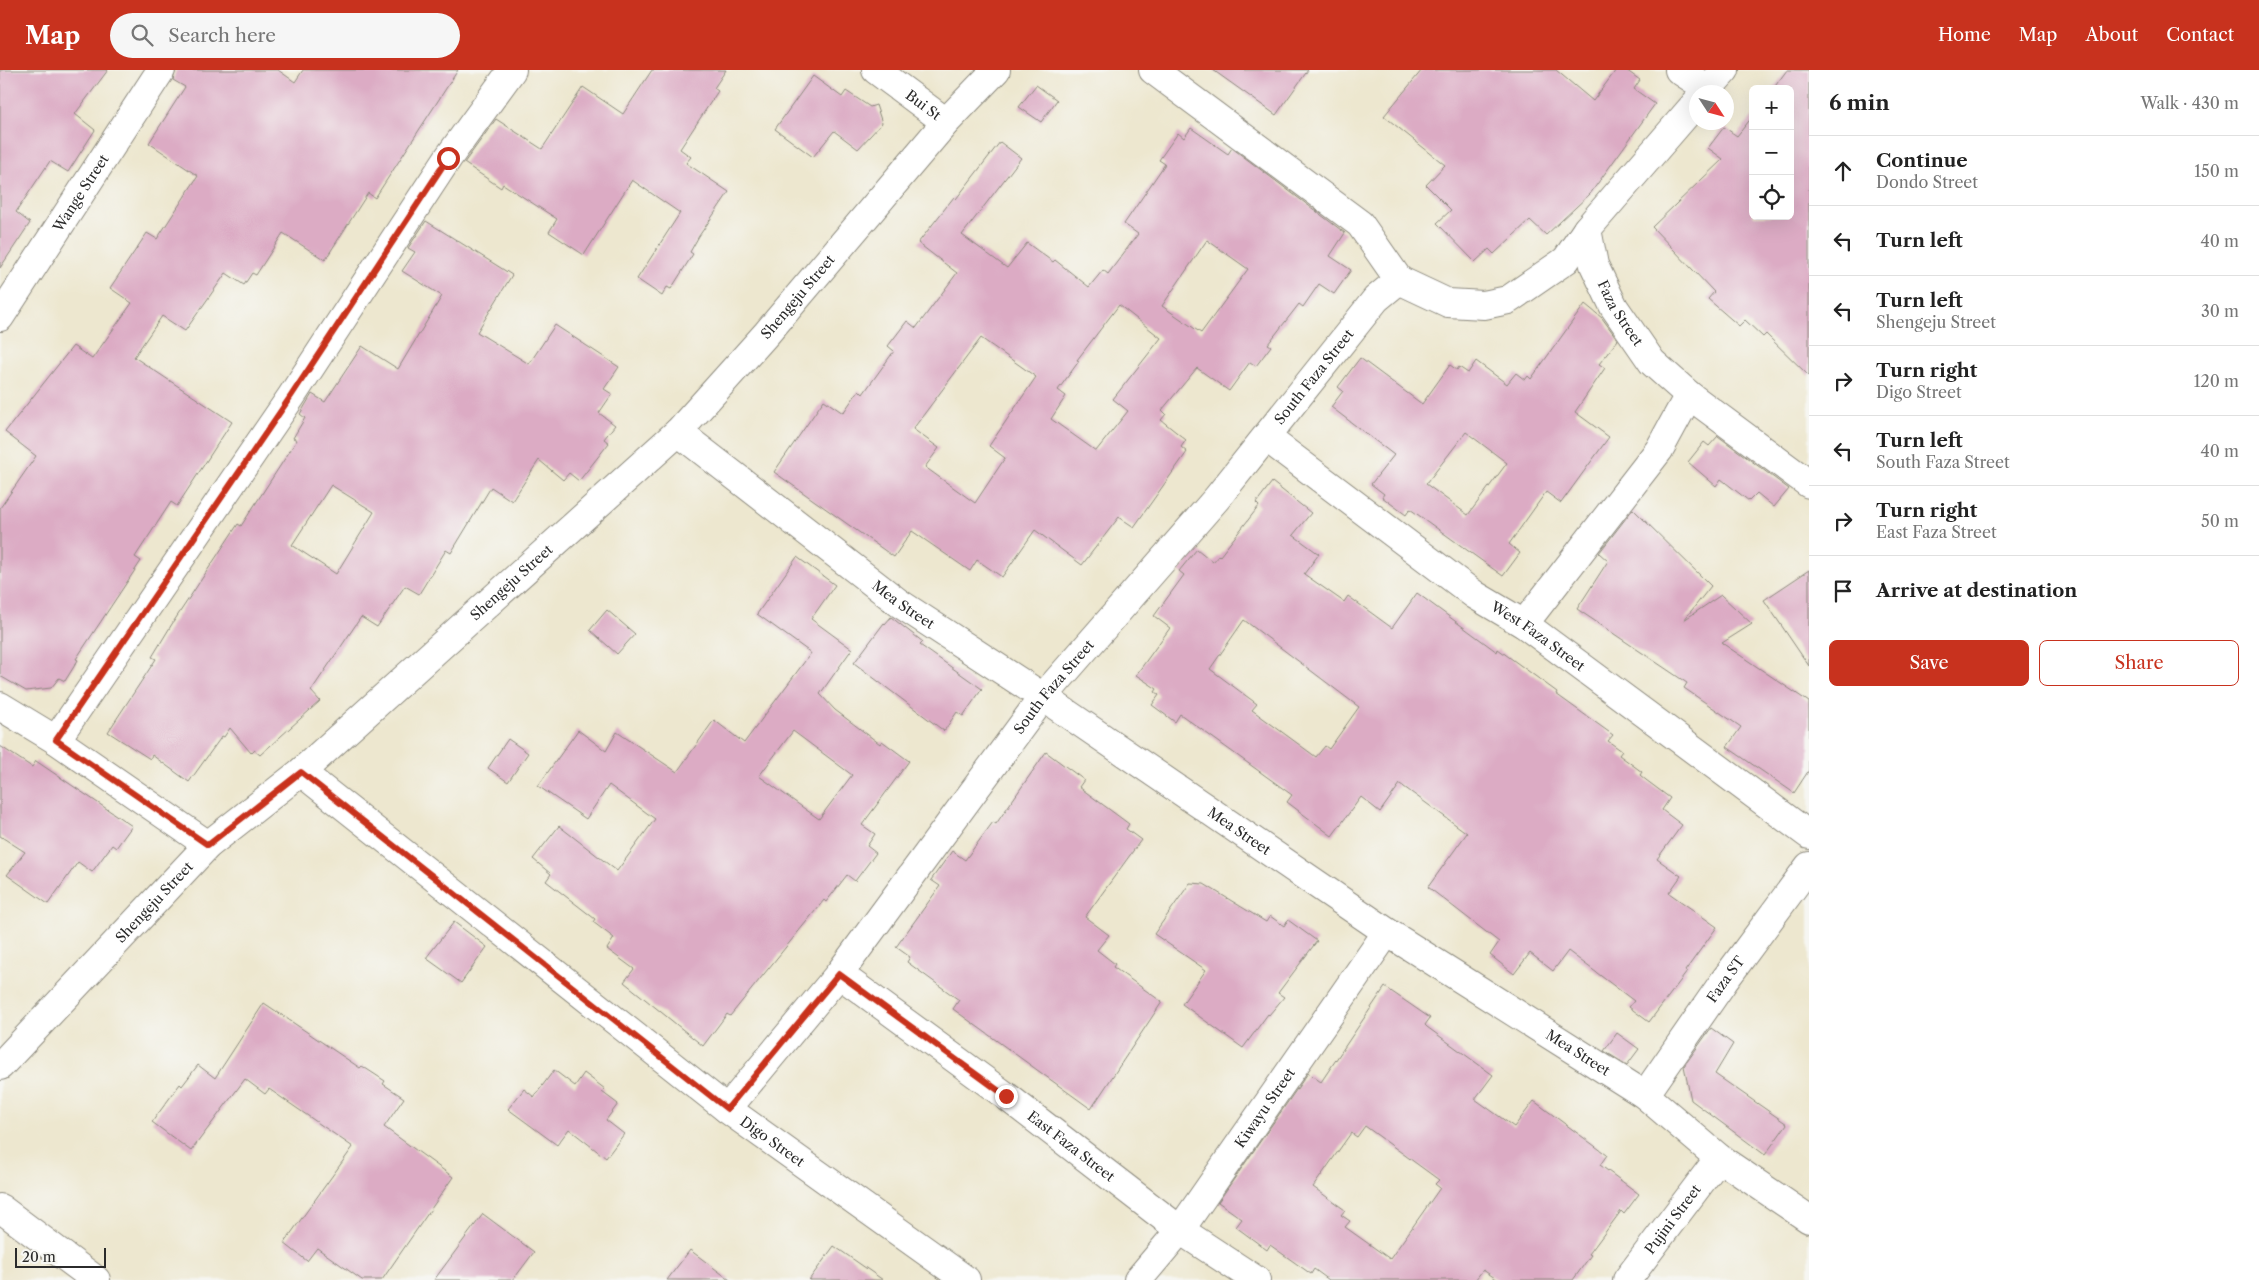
<!DOCTYPE html>
<meta charset="utf-8">
<style>
:root{--surface:#fff;--page:#f6f6f6;--text:#222;--muted:#767676;--line:#e0e0e0;--accent:#c8321e}
body{margin:0;font-family:"Libre Caslon Text",serif;background:var(--page);color:var(--text)}
.controls{position:absolute;right:15px;top:15px;display:grid;overflow:hidden;border-radius:8px;box-shadow:0 5px 20px #0002}
.controls button{width:45px;height:45px;display:grid;place-items:center;padding:0;border:0;border-bottom:1px solid var(--line);background:var(--surface);color:var(--text);font:25px sans-serif}
.compass{position:absolute;left:1689px;top:15px;width:45px;height:45px;border-radius:50%;background:var(--surface);box-shadow:0 5px 20px #0002;rotate:126deg}
.scale{position:absolute;left:15px;bottom:12px;width:91px;box-sizing:border-box;padding-left:5px;border:2px solid #2b2b2b;border-top:0;font-size:14px;line-height:18px;white-space:nowrap;color:#2b2b2b;-webkit-text-stroke:4px #f6f6f2;paint-order:stroke}
.stop{position:absolute;width:15px;height:15px;margin:-11px;border:4px solid #c8321e;border-radius:50%;background:#fff}
.stop.end{background:#c8321e;border-color:#fff;box-shadow:0 1px 5px #0008}
.list{margin:0;padding:0;list-style:none}
h2{display:flex;justify-content:space-between;align-items:center;height:65px;margin:0;padding:0 20px;font-size:21px}
h2 small{font-size:16px;font-weight:400;color:var(--muted)}
.list li{display:grid;grid-template-columns:32px 1fr auto;gap:15px;align-items:center;box-sizing:border-box;height:70px;padding:0 20px;border-top:1px solid var(--line)}
.list b{display:block;font-size:19px;white-space:nowrap}
.list p{margin:0;font-size:16px;white-space:nowrap;color:var(--muted)}
.list em{font-size:16px;font-style:normal;color:var(--muted)}
.actions{display:flex;gap:10px;padding:15px 20px}
.actions a{flex:1;padding:11px 0;border:1px solid var(--accent);border-radius:8px;text-align:center;font-size:18px;color:var(--accent)}
.actions .main{background:var(--accent);color:#fff}
.icon{flex:none;width:28px;height:28px;fill:none;stroke:currentColor;stroke-width:2;stroke-linecap:round;stroke-linejoin:round}
.map{position:relative;flex:none;width:1809px;height:1210px;overflow:hidden}
header{display:flex;align-items:center;gap:30px;box-sizing:border-box;height:70px;padding:0 25px;background:var(--accent);color:#fff}
header strong{font-size:24px}
nav{display:flex;gap:28px;margin-inline-start:auto;font-size:18px}
.search{width:350px;height:45px;background:var(--page);display:flex;align-items:center;gap:12px;box-sizing:border-box;padding:0 18px;border-radius:28px;color:var(--muted);font-size:19px}
main{display:flex}
aside{flex:1;background:var(--surface)}
.map>svg:first-child{display:block}
.building{fill:#dcabc4;fill-rule:evenodd}
.lines{fill:none;stroke-linecap:round;stroke-linejoin:round}
.minor-casing{stroke:#8c897d;stroke-width:30}
.minor{stroke:#fff;stroke-width:28}
.route{stroke:#c8321e;stroke-width:6}
.labels{text-anchor:middle;stroke-width:4.5;stroke-linejoin:round;paint-order:stroke}
.street-label{font-size:14px;fill:#2b2b2b;stroke:#f6f6f2}
</style>
<header>
<strong>Map</strong>
<div class="search"><svg class="icon" aria-label="search" viewBox="0 0 24 24"><circle cx="10" cy="10" r="6"/><path d="M15 15l6 6"/></svg>Search here</div>
<nav><a>Home</a><a>Map</a><a>About</a><a>Contact</a></nav>
</header>
<main>
<div class="map">
<svg width="1809" height="1210" viewBox="0 0 1809 1210">
<rect width="100%" height="100%" fill="#f6f6f2"/>
<filter id="ink" filterUnits="userSpaceOnUse"><feTurbulence type="fractalNoise" baseFrequency=".02" numOctaves="2"/><feDisplacementMap in="SourceGraphic" scale="10" xChannelSelector="R" yChannelSelector="G"/><feConvolveMatrix kernelMatrix="1 2 1 2 8 2 1 2 1" color-interpolation-filters="sRGB"/></filter>
<filter id="wash" filterUnits="userSpaceOnUse"><feTurbulence type="fractalNoise" baseFrequency=".0096" numOctaves="4" result="noise"/><feDisplacementMap in="SourceGraphic" scale="20" xChannelSelector="R" yChannelSelector="G"/><feGaussianBlur stdDeviation="1.12" result="paint"/><feColorMatrix in="noise" values="0 0 0 0 0 0 0 0 0 0 0 0 0 0 0 0 0 1.4 0 .05"/><feComposite in="paint" operator="in"/></filter>
<g filter="url(#wash)">
<rect width="100%" height="100%" fill="#ede7cf"/>
<g id="blocks">
<!-- building -->
<g class="building">
<polygon points="0,0 108,0 75,44 95,60 68,102 50,91 16,142 30,153 0,198"/>
<polygon points="176,0 278,0 295,12 303,0 458,0 375,128 368,123 325,190 283,163 256,205 252,203 244,215 226,203 185,261 162,246 134,287 232,352 177,436 171,432 135,487 141,491 76,589 78,590 65,611 59,608 51,618 26,621 0,606 0,438 36,386 5,362 73,276 92,289 132,233 110,218 147,163 157,169 198,106 149,73 185,17 173,10"/>
<polygon points="652,0 726,0 714,18 718,21 680,79 691,87 686,93 729,122 699,166 690,182 693,184 671,219 667,217 662,226 637,209 680,143 632,110 584,185 549,162 557,149 503,114 501,118 464,93 496,49 542,79 583,17 623,44"/>
<polygon points="1213,0 1308,0 1276,45"/>
<polygon points="1422,0 1556,0 1593,31 1616,0 1626,0 1640,10 1634,19 1655,34 1590,124 1546,165 1530,150 1494,184 1489,179 1475,192 1437,153 1451,140 1426,115 1445,95 1384,46"/>
<polygon points="1787,0 1809,0 1809,306 1766,264 1763,267 1745,250 1739,256 1708,229 1714,222 1652,157 1723,89 1708,78 1724,57 1737,66 1753,46 1753,146 1790,146 1790,19 1773,19"/>
<polygon points="813,6 842,27 846,21 870,37 876,35 882,53 858,79 834,61 813,87 775,59"/>
<polygon points="1036,15 1057,30 1041,52 1019,37"/>
<path d="M1191,58l37,26 4,-6 113,85 -15,23 21,14 -17,24 -15,-10 -16,23 -4,-3 -31,40 3,2 -15,20 -6,-4 -21,29 -32,-23 -35,42 4,4 -5,6 25,20 -5,7 6,5 -53,75 -15,-10 -37,48 -47,-35 -33,47 -25,-17 -7,11 -58,-40 -18,26 -120,-85 50,-72 19,13 16,-23 4,4 31,-43 -6,-5 19,-25 9,7 41,-55 -39,-30 36,-46 2,2 44,-57 21,16 -59,77 45,33 20,-25 26,19 2,-2 34,27 14,-17 5,4 30,-40 -14,-10 41,-60 -6,-4 19,-27 6,5zM1207,170l41,29 -47,64 -39,-27zM1119,235l42,33 -48,61 15,12 -32,40 -45,-32 15,-23 -8,-6 21,-29 -2,-1zM981,268l55,39 -47,69 16,12 -30,45 -50,-36 14,-19 -26,-19z"/>
<path d="M426,151l86,54 -35,57 52,32 26,-39 64,42 -15,22 8,5 -13,19 16,12 -11,14 5,4 -30,38 -10,-8 -6,7 -24,-20 -27,41 -21,-14 -40,66 -5,-3 -27,44 -14,-8 -28,41 -16,-10 -50,74 9,10 -60,54 -6,-5 -3,3 -21,-25 -6,9 -2,-1 -33,46 -37,-27 -2,4 -42,-27 48,-73 -4,-2 20,-33 66,-100 3,2 56,-86 -4,-2 12,-20 -5,-4 12,-20 13,8 37,-56 36,23 44,-73 -40,-25 13,-19 -7,-4zM331,415l43,27 -38,62 -44,-29z"/>
<path d="M1585,234l17,14 16,22 -19,24 6,4 -30,44 34,25 -48,66 -15,-11 -37,52 11,9 -17,23 -93,-67 -4,6 -24,-18 2,-3 -13,-10 23,-29 -63,-48 12,-16 -5,-4 22,-29 62,46 28,-39 7,5 2,-3 9,6 8,-12 31,23 9,-11 9,7 3,-4 3,3zM1466,362l41,31 -39,52 -42,-31z"/>
<polygon points="1718,366 1789,419 1774,437 1757,423 1749,431 1721,409 1716,416 1688,392 1704,372 1709,376"/>
<path d="M1272,412l39,31 -18,22 26,19 -15,20 40,28 4,-6 44,32 25,-35 80,59 1,-3 59,43 -1,2 57,41 -5,6 14,10 -3,4 23,17 -2,3 6,5 24,18 -8,12 20,15 -25,34 24,17 -12,17 48,34 -32,44 2,1 -38,50 -20,-15 5,-6 -66,-50 -15,20 -23,-18 -16,21 -24,-19 9,-13 -71,-55 39,-54 -67,-49 -20,28 -19,-15 -29,39 -45,-34 5,-7 -112,-81 -5,8 -23,-17 7,-10 -4,-3 2,-3 -21,-14 34,-47 -16,-12 30,-41 -5,-4 18,-22 16,13 6,-7 1,1 39,-50 -3,-3zM1244,550l115,87 -30,42 -4,-3 -9,11 -64,-47 5,-6 -47,-35z"/>
<polygon points="1633,439 1711,516 1684,550 1721,525 1752,554 1722,573 1809,632 1809,700 1794,723 1727,677 1741,657 1684,618 1687,613 1577,539 1608,491 1599,483"/>
<path d="M797,487l38,28 -24,34 41,30 -32,45 15,16 45,34 2,-3 27,20 -47,64 13,9 -8,12 9,7 -21,28 -8,-6 -21,27 -2,-2 -94,116 -3,-2 -24,32 -79,-64 10,-13 -27,-20 7,-11 -21,-16 2,-3 -49,-38 5,-7 -18,-15 26,-33 58,45 38,-52 -46,-34 -23,34 -48,-33 40,-56 28,21 11,-19 60,40 37,-52 30,23 67,-90 -54,-39zM793,661l59,44 -33,44 -60,-43z"/>
<polygon points="1809,500 1809,596 1764,530"/>
<polygon points="607,540 635,564 617,584 590,560"/>
<polygon points="891,547 923,572 920,575 982,619 963,646 957,642 944,661 854,593 884,553 885,554"/>
<polygon points="508,669 528,683 508,712 488,698"/>
<polygon points="0,676 32,697 36,691 132,756 116,778 112,775 92,802 78,792 48,834 7,805 25,782 0,766"/>
<polygon points="1046,682 1084,710 1079,717 1129,754 1126,759 1141,770 1085,847 1109,865 1097,880 1115,894 1113,897 1162,932 1091,1039 953,939 959,930 907,892 910,887 896,877 940,816 931,810 952,781 965,790 993,752 996,754"/>
<polygon points="1190,813 1204,814 1266,852 1270,846 1284,856 1288,850 1317,871 1278,923 1284,927 1269,945 1268,944 1243,978 1182,934 1206,900 1154,864"/>
<polygon points="454,852 487,877 461,913 426,888"/>
<path d="M1385,917l45,31 -5,7 2,2 66,48 -18,24 39,28 20,-26 73,54 -7,10 39,29 -15,20 -3,-3 -32,43 2,1 -18,25h-75l-15,-10 -8,10h-146l-15,-11 -3,5 -41,-29 -3,5 -31,-23 6,-8 -24,-17 90,-129 13,9zM1365,1056l74,54 -4,4 5,4 -50,71 -45,-32 5,-6 -9,-6 4,-5 -32,-23 38,-54 6,4z"/>
<polygon points="264,933 360,998 362,996 385,1011 383,1014 404,1028 384,1057 453,1107 382,1210 362,1210 317,1178 307,1191 284,1173 353,1077 269,1019 265,1024 245,1009 191,1081 152,1052 180,1014 182,1016 198,995 215,1008"/>
<polygon points="1711,958 1733,974 1715,1004 1787,1054 1765,1085 1691,1030 1684,996"/>
<polygon points="1617,963 1639,979 1627,995 1604,981"/>
<polygon points="554,1000 575,1016 584,1003 605,1019 602,1022 618,1034 606,1050 624,1064 606,1088 569,1059 557,1075 508,1039 524,1019 534,1027"/>
<polygon points="483,1144 534,1182 513,1210 434,1210"/>
<polygon points="834,1176 883,1210 809,1210"/>
<polygon points="690,1180 730,1210 667,1210"/>
</g>
</g>
</g>
<g filter="url(#ink)">
<use href="#blocks" fill-opacity="0" stroke="#8c897d" stroke-width="1"/>
<g class="lines">
<!-- minor casing -->
<g class="minor-casing">
<g id="minor">
<path id="s1" d="M876,0l70,52"/>
<polyline points="1153,0 1360,154 1399,210 1448,233 1484,235 1508,230 1566,190 1587,159"/>
<polyline points="1679,0 1708,19"/>
<polyline points="1705,22 1725,0"/>
<path id="s2" d="M1696,33l-109,126 7,36 20,42 38,55 37,33 120,89"/>
<path id="s3" d="M0,247l161,-247"/>
<path id="s4" d="M678,362l221,171 144,94 344,235 258,163 74,63 90,61"/>
<path id="s5" d="M1267,368l208,157 49,29 285,211"/>
<polyline points="1524,554 1659,380 1689,325"/>
<polyline points="0,636 56,670 208,775"/>
<polyline points="56,670 291,327 448,88 512,0"/>
<path id="s6" d="M301,702l426,337 239,171"/>
<path id="s7" d="M839,904l167,122 174,134 76,50"/>
<path id="s8" d="M0,996l208,-221 93,-73 377,-340 89,-99 179,-211 50,-52"/>
<path id="s9" d="M1645,1025l79,-114 85,-115"/>
<path id="s10" d="M727,1039l112,-135 204,-277 174,-199 159,-199 23,-19"/>
<polyline points="0,1138 96,1210"/>
<path id="s11" d="M1138,1210l42,-50 207,-298"/>
<path id="s12" d="M1627,1210l92,-122"/>
</g>
</g>
<!-- minor -->
<use href="#minor" class="minor"/>
</g>
</g>
<g class="lines" filter="url(#ink)">
<!-- route -->
<polyline class="route" points="448,88 291,326 56,670 208,775 301,702 727,1039 839,904 1006,1026"/>
</g>
<g class="labels">
<!-- street labels -->
<g class="street-label">
<text dy="5" stroke="none"><textPath href="#s1" startOffset="59">Bui St</textPath></text>
<text dy="5" stroke="none"><textPath href="#s3" startOffset="148">Wange Street</textPath></text>
<text dy="5" stroke="none"><textPath href="#s8" startOffset="1110">Shengeju Street</textPath></text>
<text dy="5" stroke="none"><textPath href="#s2" startOffset="258">Faza Street</textPath></text>
<text dy="5" stroke="none"><textPath href="#s10" startOffset="939">South Faza Street</textPath></text>
<text dy="5" stroke="none"><textPath href="#s8" startOffset="705">Shengeju Street</textPath></text>
<text dy="5" stroke="none"><textPath href="#s4" startOffset="284">Mea Street</textPath></text>
<text dy="5" stroke="none"><textPath href="#s5" startOffset="336">West Faza Street</textPath></text>
<text dy="5" stroke="none"><textPath href="#s10" startOffset="534">South Faza Street</textPath></text>
<text dy="5" stroke="none"><textPath href="#s4" startOffset="689">Mea Street</textPath></text>
<text dy="5" stroke="none"><textPath href="#s8" startOffset="225">Shengeju Street</textPath></text>
<text dy="5" stroke="none"><textPath href="#s9" startOffset="141">Faza ST</textPath></text>
<text dy="5" stroke="none"><textPath href="#s4" startOffset="1094">Mea Street</textPath></text>
<text dy="5" stroke="none"><textPath href="#s11" startOffset="214">Kiwayu Street</textPath></text>
<text dy="5" stroke="none"><textPath href="#s6" startOffset="599">Digo Street</textPath></text>
<text dy="5" stroke="none"><textPath href="#s7" startOffset="289">East Faza Street</textPath></text>
<text dy="5" stroke="none"><textPath href="#s12" startOffset="76">Pujini Street</textPath></text>
</g>
</g>
</svg>
<div class="controls">
<button>+</button>
<button>−</button>
<button><svg class="icon" aria-label="locate" viewBox="0 0 24 24"><circle cx="12" cy="12" r="6"/><path d="M12 2v4M12 18v4M2 12h4M18 12h4"/></svg></button>
</div>
<svg class="compass" viewBox="-18 -18 36 36"><path d="M0-13l5 13h-10z" fill="#e53935"/><path d="M0 13l5-13h-10z" fill="#767676"/></svg>
<div class="scale">20 m</div>
<div class="stop" style="left:448px;top:88px"></div>
<div class="stop end" style="left:1006px;top:1026px"></div>
</div>
<aside>
<h2>6 min<small>Walk · 430 m</small></h2>
<ul class="list">
<li><svg class="icon" aria-label="ahead" viewBox="0 0 24 24"><path d="M12 20V5M6 11l6-6 6 6"/></svg><div><b>Continue</b><p>Dondo Street</p></div><em>150 m</em></li>
<li><svg class="icon" aria-label="left" viewBox="0 0 24 24"><path d="M17 20v-9H6M10 6l-5 5 5 5"/></svg><div><b>Turn left</b></div><em>40 m</em></li>
<li><svg class="icon" aria-label="left" viewBox="0 0 24 24"><path d="M17 20v-9H6M10 6l-5 5 5 5"/></svg><div><b>Turn left</b><p>Shengeju Street</p></div><em>30 m</em></li>
<li><svg class="icon" aria-label="right" viewBox="0 0 24 24"><path d="M7 20v-9h11M14 6l5 5-5 5"/></svg><div><b>Turn right</b><p>Digo Street</p></div><em>120 m</em></li>
<li><svg class="icon" aria-label="left" viewBox="0 0 24 24"><path d="M17 20v-9H6M10 6l-5 5 5 5"/></svg><div><b>Turn left</b><p>South Faza Street</p></div><em>40 m</em></li>
<li><svg class="icon" aria-label="right" viewBox="0 0 24 24"><path d="M7 20v-9h11M14 6l5 5-5 5"/></svg><div><b>Turn right</b><p>East Faza Street</p></div><em>50 m</em></li>
<li><svg class="icon" aria-label="arrive" viewBox="0 0 24 24"><path d="M6 21V4h12l-3 4 3 4H6"/></svg><div><b>Arrive at destination</b></div></li>
</ul>
<div class="actions"><a class="main">Save</a><a>Share</a></div>
</aside>
</main>
